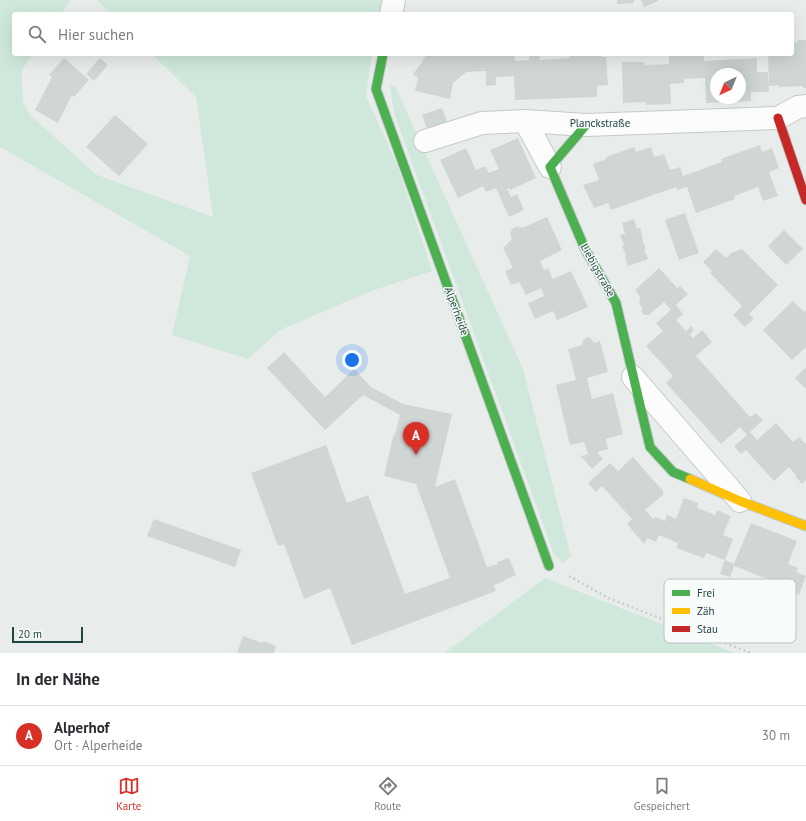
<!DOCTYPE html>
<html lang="de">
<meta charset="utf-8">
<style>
:root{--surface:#fff;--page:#f2f2f3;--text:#2b2b33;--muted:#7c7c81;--line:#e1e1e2;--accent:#d93025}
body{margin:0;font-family:"PT Sans",sans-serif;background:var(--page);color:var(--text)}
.compass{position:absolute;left:710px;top:68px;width:36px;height:36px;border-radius:50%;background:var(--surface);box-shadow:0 4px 16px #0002;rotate:223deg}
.scale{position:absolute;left:12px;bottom:10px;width:71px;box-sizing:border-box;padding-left:4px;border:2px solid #224442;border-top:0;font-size:11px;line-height:14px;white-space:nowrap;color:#224442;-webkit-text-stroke:3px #f7fbfa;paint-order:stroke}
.you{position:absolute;left:352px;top:360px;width:14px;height:14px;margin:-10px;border:3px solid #fff;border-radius:50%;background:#1a73e8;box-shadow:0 0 0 6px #1a73e833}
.badge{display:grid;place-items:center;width:26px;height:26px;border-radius:50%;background:var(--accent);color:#fff;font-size:13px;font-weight:700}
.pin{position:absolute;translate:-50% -33px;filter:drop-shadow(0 1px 2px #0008)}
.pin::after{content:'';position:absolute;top:21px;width:14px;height:12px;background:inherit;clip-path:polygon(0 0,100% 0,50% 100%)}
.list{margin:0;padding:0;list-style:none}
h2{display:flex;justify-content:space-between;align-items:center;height:52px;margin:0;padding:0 16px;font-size:17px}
h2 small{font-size:13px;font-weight:400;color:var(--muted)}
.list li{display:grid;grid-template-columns:26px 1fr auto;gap:12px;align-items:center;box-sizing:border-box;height:60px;padding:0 16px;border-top:1px solid var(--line)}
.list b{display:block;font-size:15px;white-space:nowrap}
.list p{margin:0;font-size:13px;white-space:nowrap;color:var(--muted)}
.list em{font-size:13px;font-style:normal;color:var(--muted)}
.icon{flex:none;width:22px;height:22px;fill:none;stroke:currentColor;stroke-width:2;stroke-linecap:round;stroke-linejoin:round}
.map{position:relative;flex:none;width:806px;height:653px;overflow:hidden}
.search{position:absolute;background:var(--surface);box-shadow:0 4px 16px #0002;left:12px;right:12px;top:12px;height:44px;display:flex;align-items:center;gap:10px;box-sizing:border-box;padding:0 14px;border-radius:4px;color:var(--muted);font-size:15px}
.sheet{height:112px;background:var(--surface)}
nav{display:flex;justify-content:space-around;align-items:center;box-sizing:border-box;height:56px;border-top:1px solid var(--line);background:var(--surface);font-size:11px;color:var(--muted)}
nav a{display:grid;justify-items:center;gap:2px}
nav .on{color:var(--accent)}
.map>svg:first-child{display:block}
.green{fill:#d0e8dc}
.building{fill:#d0d6d5;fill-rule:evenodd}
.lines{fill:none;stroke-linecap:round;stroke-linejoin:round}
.street-casing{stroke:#c5cac9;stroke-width:24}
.fast-casing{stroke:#c3cbca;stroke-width:11}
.slow-casing{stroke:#c3cbca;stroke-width:11}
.jam-casing{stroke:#c3cbca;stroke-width:11}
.path{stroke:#c6cfce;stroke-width:2.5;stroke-dasharray:2 3;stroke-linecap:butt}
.street{stroke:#fcfcfc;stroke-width:22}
.fast{stroke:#4caf50;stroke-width:9}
.slow{stroke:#ffc107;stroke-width:9}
.jam{stroke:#c62828;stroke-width:9}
.labels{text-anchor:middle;stroke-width:3;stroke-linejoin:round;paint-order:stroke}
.street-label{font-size:11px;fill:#224442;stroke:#f7fbfa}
.key{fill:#f7fbfa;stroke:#b7c4c3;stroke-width:1}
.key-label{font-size:11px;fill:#224442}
</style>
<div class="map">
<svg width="806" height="653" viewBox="0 0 806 653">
<rect width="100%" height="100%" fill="#e8edec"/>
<!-- green -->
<g class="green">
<polygon points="0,0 69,0 70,1 61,14 14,14 14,54 33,54 25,65 22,70 22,85 23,102 30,115 97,175 213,217 196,97 152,54 372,54 366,96 398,167 432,271 374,290 280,330 248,359 172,335 190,256 0,147"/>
<polygon points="97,0 382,0 379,14 111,14"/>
<polygon points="390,86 395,86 523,369 571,556 563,563 554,554 394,113"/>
<polygon points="545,578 735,653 444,653"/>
</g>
<!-- building -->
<g class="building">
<polygon points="617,0 634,0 634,3 617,4"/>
<polygon points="641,0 658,0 658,1 644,7"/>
<polygon points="798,40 806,40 806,88 804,88 802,86 779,87 779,85 769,86 768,54 792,54 792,43 798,42"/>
<polygon points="428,54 514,54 515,61 529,60 529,54 539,54 540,60 570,58 569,54 601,54 601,57 606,57 608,85 597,86 597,97 515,100 514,76 496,77 496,85 486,86 486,71 466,72 453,83 450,99 415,91 418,78 413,74 423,61 423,59"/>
<path d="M669,54h35v7l53,-3v14h11l1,20h-18v9l-45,2 -1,-25 -21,1v4l-14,1 1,20 -25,1v-3l-23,1 -1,-41h22l1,3 24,-1zM716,74h24v24h-24z"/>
<polygon points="64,58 89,80 74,97 72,95 58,123 35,110 52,77 49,75"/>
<polygon points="100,58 108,65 94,81 86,74"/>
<polygon points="442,108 449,127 429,134 422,115"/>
<polygon points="115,115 148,144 119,176 86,147"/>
<polygon points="518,138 536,178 510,190 509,188 507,189 511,197 517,194 524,210 509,217 496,188 486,192 483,186 458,198 440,160 466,148 476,170 485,166 489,173 499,169 490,150"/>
<polygon points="760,145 762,152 772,148 779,168 769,172 778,196 763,201 758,187 734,196 735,199 696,213 687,187 677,190 676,187 611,210 608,203 594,208 583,185 599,180 593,164 606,159 606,157 634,147 636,152 651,147 654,157 664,154 670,170 680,167 683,176 722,162 721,159"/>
<polygon points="685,213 699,253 679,260 665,220"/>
<polygon points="547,217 562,250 540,261 544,270 548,268 553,279 571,271 588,307 557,320 553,311 535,319 528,303 544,296 541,288 526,295 519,282 511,285 505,271 513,268 503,248 512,239 510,234 512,229 517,226 522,228"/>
<polygon points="634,219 637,229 640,228 643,238 642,239 646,249 644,249 648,259 628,266 625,256 626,256 622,246 624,245 620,235 625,234 622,223"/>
<polygon points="784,230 803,249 786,265 768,246"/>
<polygon points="716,249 726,258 731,253 742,249 778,285 749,314 754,318 745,327 733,315 742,306 710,273 712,271 703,262"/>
<polygon points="659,268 677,288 680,286 688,294 676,305 683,314 676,320 686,331 691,326 694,330 690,335 693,338 702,330 712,342 696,356 750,417 756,413 763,420 750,432 757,440 776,423 793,442 799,437 806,444 806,480 802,484 795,476 796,475 789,467 774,481 746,450 741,454 734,446 747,435 740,427 721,444 666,383 673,376 646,346 663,331 656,323 671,310 664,302 649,315 644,315 642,312 642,307 640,305 639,300 641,298 637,293 636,289"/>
<polygon points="793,301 804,312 806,310 806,347 792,360 763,330"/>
<polygon points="589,337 593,341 593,343 600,341 608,372 587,378 592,399 613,393 623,434 606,439 608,449 597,452 603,459 592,469 581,456 588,454 584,442 570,445 556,385 576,380 568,349 583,345 582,344 584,339"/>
<polygon points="284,352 325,397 354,369 371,387 403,404 452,414 435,487 455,479 487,567 498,564 497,562 509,558 516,575 505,580 505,581 494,585 496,591 352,645 330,588 304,599 284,544 278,546 251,473 326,445 347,503 368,495 405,594 450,578 416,484 384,476 394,433 395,434 400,415 363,395 325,430 267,368"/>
<polygon points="806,367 806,389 795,378"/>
<polygon points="633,457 663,491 663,495 645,510 653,519 655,517 665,521 667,515 676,519 684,498 698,503 697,508 715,515 717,510 731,516 723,535 733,539 725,560 706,553 704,558 676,548 678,543 659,535 656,542 647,538 644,544 627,524 632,519 602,486 596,492 588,483 610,463 618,471"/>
<polygon points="154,519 241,550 235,567 147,536"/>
<polygon points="751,523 797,541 788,564 798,568 796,572 806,576 799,595 779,587 780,584 734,566 730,577 720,574 725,560 734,564"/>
<polygon points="243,636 262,643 263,641 276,646 274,653 237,653"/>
</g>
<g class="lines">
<!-- street casing -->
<g class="street-casing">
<g id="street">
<polyline points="391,14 394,0"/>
<polyline points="525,121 550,167"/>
<polyline points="425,141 482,123 525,121 586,125 778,118 798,107 806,106"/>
<polyline points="633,377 740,501"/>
</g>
</g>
<!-- fast casing -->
<g class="fast-casing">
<g id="fast">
<polyline points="383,54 376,89 549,566"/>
<polyline points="586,125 550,167 585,249 616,303 650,447 673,472 690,479"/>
</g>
</g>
<!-- slow casing -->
<g class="slow-casing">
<polyline id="slow" points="690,479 740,501 806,526"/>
</g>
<!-- jam casing -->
<g class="jam-casing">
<polyline id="jam" points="778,118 806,200"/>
</g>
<!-- path -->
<polyline class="path" points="569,576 608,598 751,653"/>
<!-- street -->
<use href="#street" class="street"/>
<!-- fast -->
<use href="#fast" class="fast"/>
<!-- slow -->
<use href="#slow" class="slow"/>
<!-- jam -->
<use href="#jam" class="jam"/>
</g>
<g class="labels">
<!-- street labels -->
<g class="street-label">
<text x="600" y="127">Planckstraße</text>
<text transform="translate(598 270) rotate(61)" y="4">Liebigstraße</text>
<text transform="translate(457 311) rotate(70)" y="4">Alperheide</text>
</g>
</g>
<!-- legend -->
<rect x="664" y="579" width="132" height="64" rx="6" class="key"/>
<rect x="672" y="590" width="18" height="6" fill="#4caf50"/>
<rect x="672" y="608" width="18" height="6" fill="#ffc107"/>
<rect x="672" y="626" width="18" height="6" fill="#c62828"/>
<g class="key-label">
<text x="697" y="597">Frei</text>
<text x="697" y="615">Zäh</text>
<text x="697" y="633">Stau</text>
</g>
</svg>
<svg class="compass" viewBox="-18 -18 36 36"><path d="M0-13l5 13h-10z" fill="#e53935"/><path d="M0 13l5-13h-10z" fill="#7c7c81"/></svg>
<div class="scale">20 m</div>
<div class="you"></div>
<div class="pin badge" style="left:416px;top:455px">A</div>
<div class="search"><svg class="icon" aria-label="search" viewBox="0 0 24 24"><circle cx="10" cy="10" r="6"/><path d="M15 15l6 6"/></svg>Hier suchen</div>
</div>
<section class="sheet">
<h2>In der Nähe<small></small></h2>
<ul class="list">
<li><span class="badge">A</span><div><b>Alperhof</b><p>Ort · Alperheide</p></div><em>30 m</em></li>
</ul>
</section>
<nav>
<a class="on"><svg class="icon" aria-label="map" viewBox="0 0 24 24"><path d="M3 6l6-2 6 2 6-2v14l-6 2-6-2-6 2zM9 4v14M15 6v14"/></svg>Karte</a>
<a><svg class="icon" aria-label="directions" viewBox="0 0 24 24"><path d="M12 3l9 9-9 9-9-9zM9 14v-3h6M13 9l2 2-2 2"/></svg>Route</a>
<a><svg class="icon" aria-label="saved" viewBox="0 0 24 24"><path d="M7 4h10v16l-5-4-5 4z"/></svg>Gespeichert</a>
</nav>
